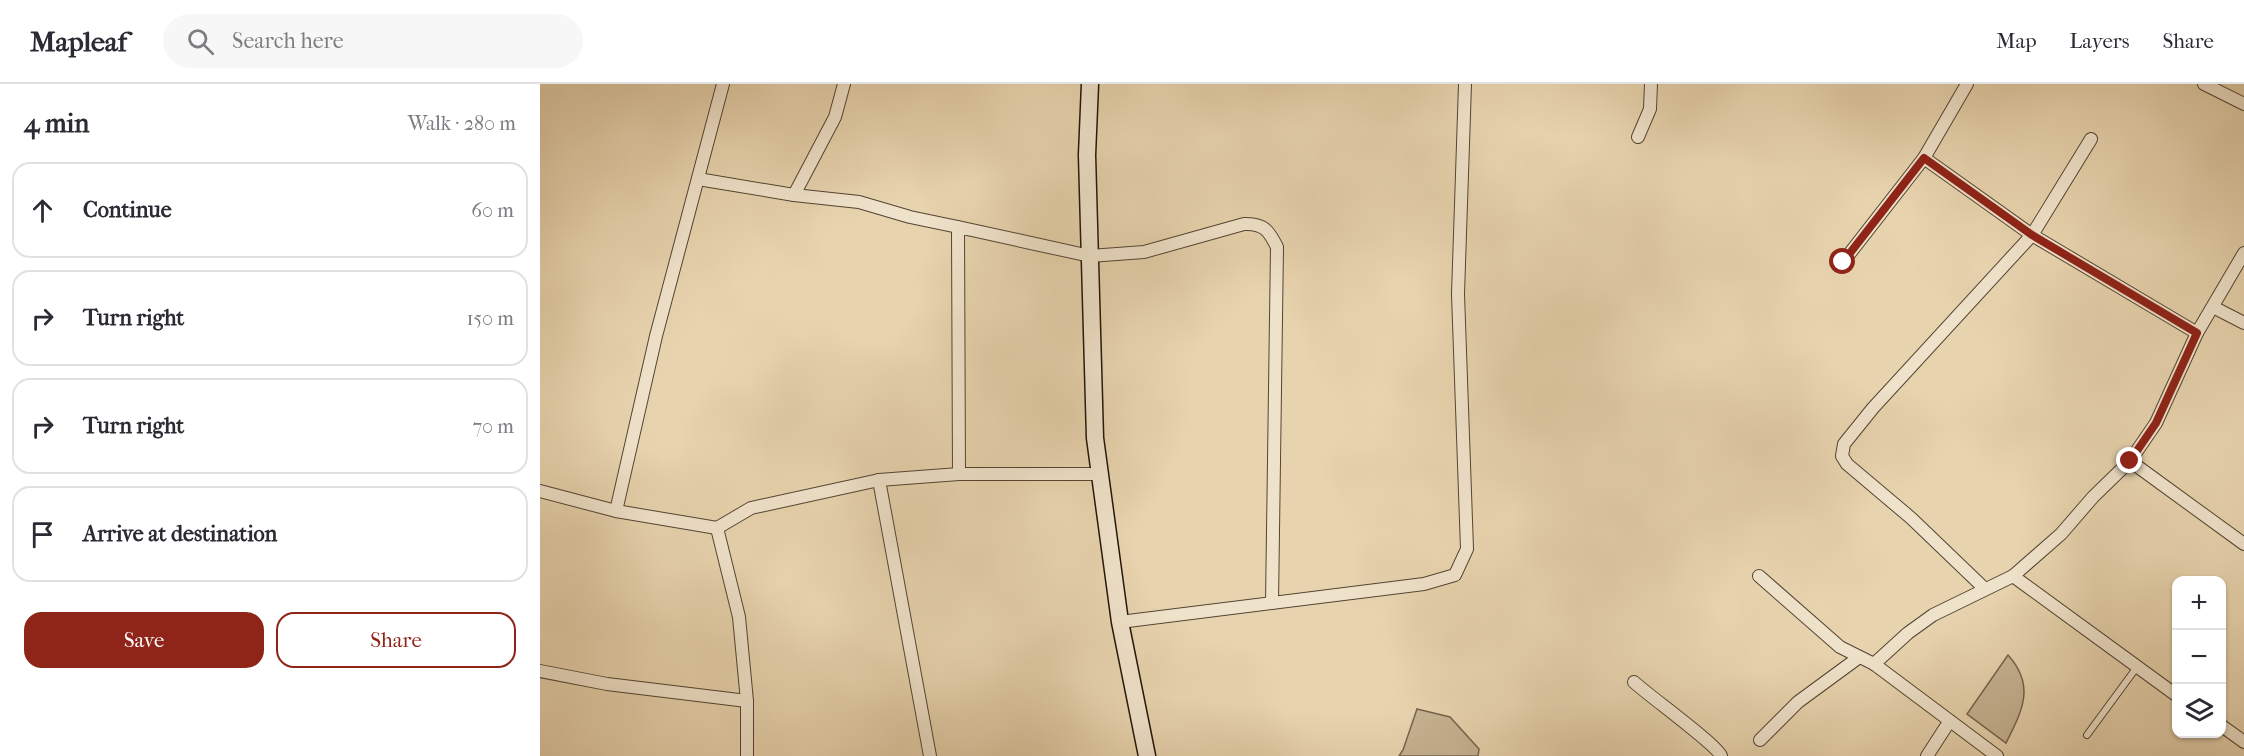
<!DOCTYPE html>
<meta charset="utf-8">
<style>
:root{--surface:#fff;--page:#f7f7f7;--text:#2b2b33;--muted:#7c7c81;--line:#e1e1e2;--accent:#8f2418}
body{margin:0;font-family:"IM FELL French Canon",serif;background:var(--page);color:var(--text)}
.controls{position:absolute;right:18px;bottom:18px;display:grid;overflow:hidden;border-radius:12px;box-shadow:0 2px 4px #0004}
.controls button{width:54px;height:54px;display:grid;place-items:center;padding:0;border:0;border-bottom:2px solid var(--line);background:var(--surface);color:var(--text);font:30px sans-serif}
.stop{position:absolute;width:18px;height:18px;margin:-14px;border:4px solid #8f2418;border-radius:50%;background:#fff}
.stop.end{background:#8f2418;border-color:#fff;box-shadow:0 2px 6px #0008}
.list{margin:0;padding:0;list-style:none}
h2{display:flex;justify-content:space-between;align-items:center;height:78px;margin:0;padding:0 24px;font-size:26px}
h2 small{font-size:20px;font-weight:400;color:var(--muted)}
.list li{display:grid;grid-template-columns:39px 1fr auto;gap:18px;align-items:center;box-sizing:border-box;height:96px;margin:0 12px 12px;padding:0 12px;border:2px solid var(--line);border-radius:18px}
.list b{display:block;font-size:22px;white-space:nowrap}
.list em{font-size:20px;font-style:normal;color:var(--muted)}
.actions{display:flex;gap:12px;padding:18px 24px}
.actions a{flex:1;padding:14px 0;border:2px solid var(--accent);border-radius:18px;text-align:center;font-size:21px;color:var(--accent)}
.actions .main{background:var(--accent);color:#fff}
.icon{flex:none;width:33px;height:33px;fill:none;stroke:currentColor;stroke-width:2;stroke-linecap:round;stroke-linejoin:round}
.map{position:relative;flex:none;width:1704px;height:672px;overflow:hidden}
header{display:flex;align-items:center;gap:36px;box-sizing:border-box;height:84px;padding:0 30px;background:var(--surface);border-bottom:2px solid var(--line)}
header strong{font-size:28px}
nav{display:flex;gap:33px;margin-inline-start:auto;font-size:21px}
.search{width:420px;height:54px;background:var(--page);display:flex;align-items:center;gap:15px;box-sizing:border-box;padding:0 21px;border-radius:33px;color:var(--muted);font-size:22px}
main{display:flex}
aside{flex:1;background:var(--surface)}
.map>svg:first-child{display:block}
.green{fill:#c6b392;stroke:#74644e;stroke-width:1.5}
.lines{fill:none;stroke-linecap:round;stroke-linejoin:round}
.lane-casing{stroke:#534532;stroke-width:8}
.street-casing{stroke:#534532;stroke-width:14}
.secondary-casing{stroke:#221609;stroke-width:19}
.lane{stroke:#efe2ca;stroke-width:6}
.street{stroke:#efe2ca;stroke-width:12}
.secondary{stroke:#efe2ca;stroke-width:16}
.route{stroke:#8f2418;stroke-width:8}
</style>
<header>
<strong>Mapleaf</strong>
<div class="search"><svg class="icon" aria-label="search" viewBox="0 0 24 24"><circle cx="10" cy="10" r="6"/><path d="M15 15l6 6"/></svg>Search here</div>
<nav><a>Map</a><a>Layers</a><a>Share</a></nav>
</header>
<main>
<aside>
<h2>4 min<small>Walk · 280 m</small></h2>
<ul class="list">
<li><svg class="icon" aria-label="ahead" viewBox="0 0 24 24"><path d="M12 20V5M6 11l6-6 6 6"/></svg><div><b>Continue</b></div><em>60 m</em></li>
<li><svg class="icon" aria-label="right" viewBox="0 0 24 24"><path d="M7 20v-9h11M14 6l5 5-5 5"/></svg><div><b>Turn right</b></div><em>150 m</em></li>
<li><svg class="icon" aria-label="right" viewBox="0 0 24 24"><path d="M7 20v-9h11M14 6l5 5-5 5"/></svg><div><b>Turn right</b></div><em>70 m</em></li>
<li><svg class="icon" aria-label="arrive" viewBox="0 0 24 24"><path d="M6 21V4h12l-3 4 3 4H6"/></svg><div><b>Arrive at destination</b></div></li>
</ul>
<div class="actions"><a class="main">Save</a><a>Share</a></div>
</aside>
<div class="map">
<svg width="1704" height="672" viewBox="0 0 1704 672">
<rect width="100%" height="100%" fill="#e7d3ae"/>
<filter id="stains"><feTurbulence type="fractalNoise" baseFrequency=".00333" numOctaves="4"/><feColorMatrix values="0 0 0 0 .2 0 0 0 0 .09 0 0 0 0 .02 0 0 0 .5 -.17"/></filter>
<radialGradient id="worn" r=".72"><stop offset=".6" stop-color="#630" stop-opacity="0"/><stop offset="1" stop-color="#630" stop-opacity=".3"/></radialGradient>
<!-- green -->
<g class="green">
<path d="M1468,571c28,31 14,56 -2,88l-39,-29z"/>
<polygon points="877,625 910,633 939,665 938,672 859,672 863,666"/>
</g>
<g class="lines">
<!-- lane casing -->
<g class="lane-casing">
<polyline id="lane" points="1547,651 1597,583"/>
</g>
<!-- street casing -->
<g class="street-casing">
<g id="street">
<polyline points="1427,0 1384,74 1492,151 1657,249"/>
<polyline points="1664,0 1704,20"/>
<polyline points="1098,53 1110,25 1111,0"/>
<polyline points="158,95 254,111 319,118 370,133 418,143"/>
<polyline points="254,111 295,33 304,0"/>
<polyline points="1303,178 1384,74"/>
<polyline points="1673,223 1704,239"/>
<polyline points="1590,377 1704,460"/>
<polyline points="419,390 559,390"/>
<polyline points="339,396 390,672"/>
<path d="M0,407l76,20 101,17 34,-20 128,-28 80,-6 -1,-247 132,29 54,-4 100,-28c20,-1 25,7 33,23l-5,356"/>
<polyline points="76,427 116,252 183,0"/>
<polyline points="177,444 199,533 207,617 207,672"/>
<polyline points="1219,492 1300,563 1334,580 1457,672"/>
<polyline points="1473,492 1636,611"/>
<polyline points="1445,505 1371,434 1307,380 1302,372 1304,360 1333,324 1492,151 1551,55"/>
<polyline points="580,538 884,500 915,491 927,465 918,210 925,0"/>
<polyline points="1334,580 1368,549 1393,531 1473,492 1521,450 1553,413 1590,377 1616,339 1657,249 1704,169"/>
<polyline points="0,587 67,600 207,617"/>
<path d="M1094,598c15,14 83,63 87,74"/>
<polyline points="1682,642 1704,658"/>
<polyline points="1220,656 1258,618 1318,574"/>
<polyline points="1387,672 1409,638"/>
</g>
</g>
<!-- secondary casing -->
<g class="secondary-casing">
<polyline id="secondary" points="550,0 547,71 555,354 580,538 607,672"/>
</g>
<!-- lane -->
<use href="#lane" class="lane"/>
<!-- street -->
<use href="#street" class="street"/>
<!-- secondary -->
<use href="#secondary" class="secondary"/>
</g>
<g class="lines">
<!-- route -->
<polyline class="route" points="1303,178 1384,74 1492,151 1657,249 1616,339 1590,377"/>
</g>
<rect width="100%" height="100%" filter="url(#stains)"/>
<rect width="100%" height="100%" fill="url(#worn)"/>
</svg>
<div class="controls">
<button>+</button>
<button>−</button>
<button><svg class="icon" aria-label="layers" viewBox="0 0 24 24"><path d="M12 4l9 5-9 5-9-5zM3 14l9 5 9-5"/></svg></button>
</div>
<div class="stop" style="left:1303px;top:178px"></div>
<div class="stop end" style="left:1590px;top:377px"></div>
</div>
</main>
